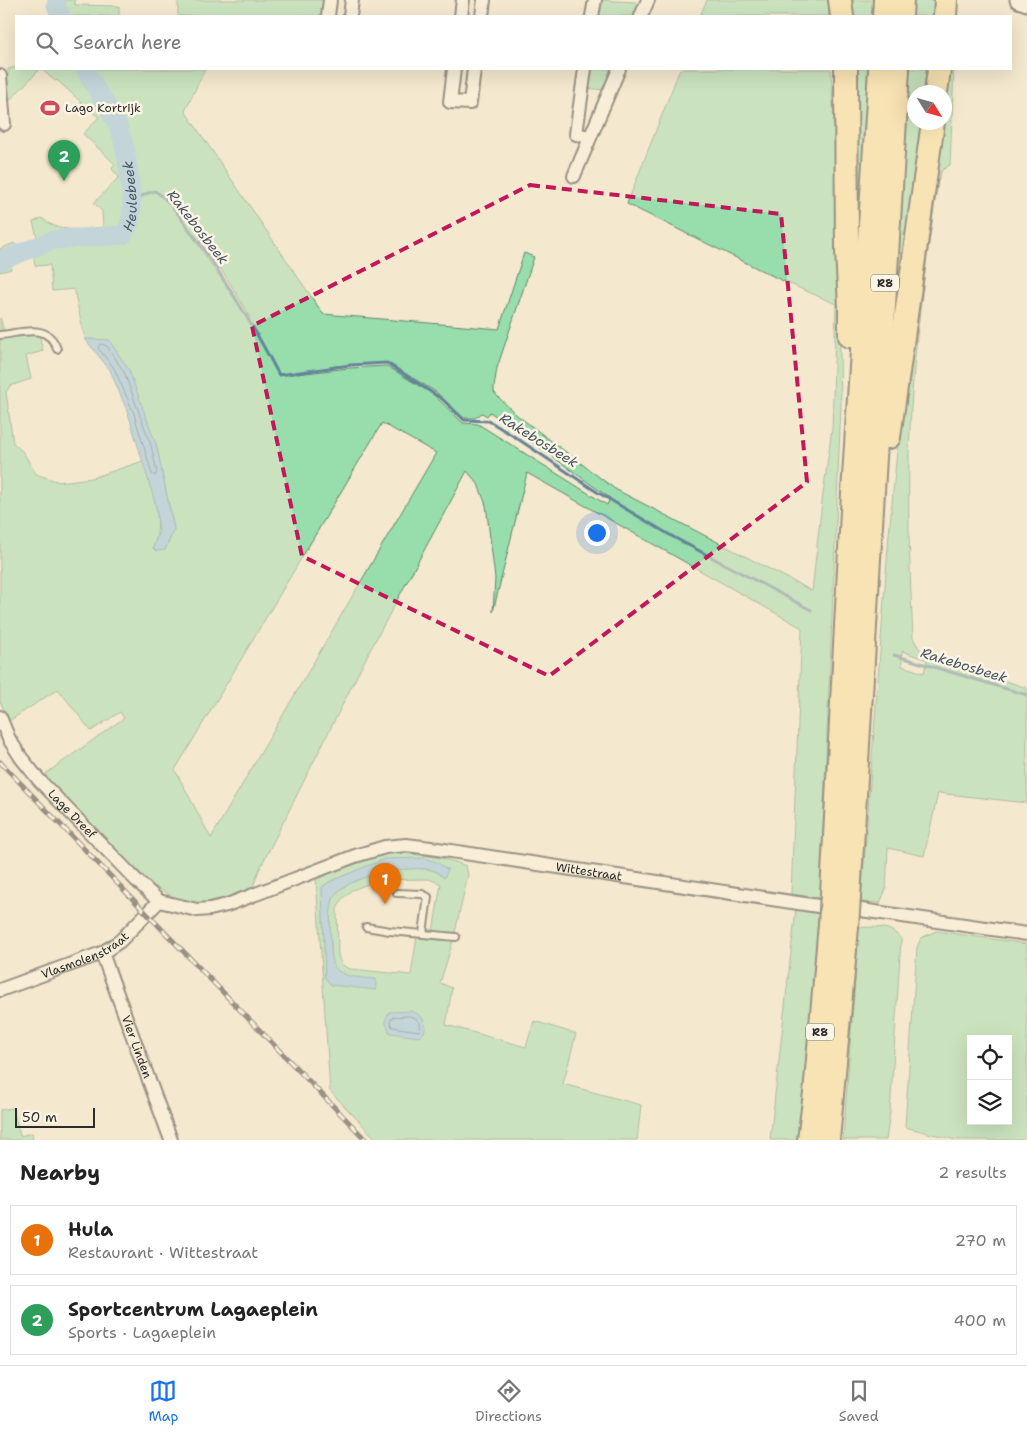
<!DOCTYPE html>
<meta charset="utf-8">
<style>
:root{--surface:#fff;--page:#f6f6f6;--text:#222;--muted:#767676;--line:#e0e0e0;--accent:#1a73e8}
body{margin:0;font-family:"Shantell Sans",sans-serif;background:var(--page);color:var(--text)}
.controls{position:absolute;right:15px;bottom:15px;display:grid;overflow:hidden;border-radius:0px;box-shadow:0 5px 20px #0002}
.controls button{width:45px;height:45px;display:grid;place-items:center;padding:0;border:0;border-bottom:1px solid var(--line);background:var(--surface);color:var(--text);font:25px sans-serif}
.compass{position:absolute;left:907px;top:85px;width:45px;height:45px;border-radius:50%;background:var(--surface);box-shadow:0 5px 20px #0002;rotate:127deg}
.scale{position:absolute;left:15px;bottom:12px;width:80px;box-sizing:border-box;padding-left:5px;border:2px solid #2b2b2b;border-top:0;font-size:14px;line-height:18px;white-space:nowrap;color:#2b2b2b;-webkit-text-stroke:4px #fcf5e5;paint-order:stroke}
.you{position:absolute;left:596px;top:532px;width:18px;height:18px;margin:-12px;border:4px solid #fff;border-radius:50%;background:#1a73e8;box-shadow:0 0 0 8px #1a73e833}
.badge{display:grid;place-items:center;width:32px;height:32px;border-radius:50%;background:var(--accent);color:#fff;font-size:16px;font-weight:700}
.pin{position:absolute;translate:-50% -41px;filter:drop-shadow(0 1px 2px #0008)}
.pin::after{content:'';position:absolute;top:26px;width:18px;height:15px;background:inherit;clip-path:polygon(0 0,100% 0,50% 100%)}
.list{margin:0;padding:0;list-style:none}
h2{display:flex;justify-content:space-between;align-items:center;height:65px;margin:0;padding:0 20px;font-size:21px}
h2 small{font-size:16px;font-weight:400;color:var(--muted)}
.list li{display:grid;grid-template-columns:32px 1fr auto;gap:15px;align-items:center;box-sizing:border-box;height:70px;margin:0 10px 10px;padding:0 10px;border:1px solid var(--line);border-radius:0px}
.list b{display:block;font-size:19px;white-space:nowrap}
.list p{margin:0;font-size:16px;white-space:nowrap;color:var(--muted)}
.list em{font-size:16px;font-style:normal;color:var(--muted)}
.icon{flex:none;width:28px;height:28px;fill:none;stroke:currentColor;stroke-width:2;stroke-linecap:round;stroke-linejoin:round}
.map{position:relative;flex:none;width:1027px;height:1140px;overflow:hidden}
.search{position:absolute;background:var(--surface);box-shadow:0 5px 20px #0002;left:15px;right:15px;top:15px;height:55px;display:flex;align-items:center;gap:12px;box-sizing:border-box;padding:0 18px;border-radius:0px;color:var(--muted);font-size:19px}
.sheet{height:225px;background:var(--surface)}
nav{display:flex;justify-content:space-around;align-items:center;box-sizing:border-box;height:70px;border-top:1px solid var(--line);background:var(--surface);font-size:14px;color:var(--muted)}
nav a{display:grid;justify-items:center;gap:2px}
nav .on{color:var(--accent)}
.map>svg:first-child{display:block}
.green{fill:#97deac;stroke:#61846c;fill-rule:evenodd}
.water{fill:#88bfe6;stroke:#63849b}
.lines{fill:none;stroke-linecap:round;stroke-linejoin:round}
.shore{stroke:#506676;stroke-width:1}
.stream{stroke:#63849b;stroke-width:3}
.river{stroke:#88bfe6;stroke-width:19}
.service-casing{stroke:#2b2b2b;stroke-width:10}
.minor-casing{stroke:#2b2b2b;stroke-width:16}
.tertiary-casing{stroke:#2b2b2b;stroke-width:19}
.motorway-casing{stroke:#2b2b2b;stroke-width:26}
.service{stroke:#fcf5e5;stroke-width:6}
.minor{stroke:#fcf5e5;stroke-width:12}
.tertiary{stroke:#fcf5e5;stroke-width:15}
.motorway{stroke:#fcde96;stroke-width:22}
.rail-casing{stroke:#2b2b2b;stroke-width:5}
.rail{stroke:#fcf5e5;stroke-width:3;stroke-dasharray:9;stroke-linecap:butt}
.motorway-bridge-casing{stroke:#2b2b2b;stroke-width:26;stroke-linecap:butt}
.motorway-bridge{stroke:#fcde96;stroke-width:22}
.marked{fill:none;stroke:#c2185b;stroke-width:4;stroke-dasharray:10 6;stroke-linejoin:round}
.labels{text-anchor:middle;stroke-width:5;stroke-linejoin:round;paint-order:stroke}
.shield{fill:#fcf5e5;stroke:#6a6863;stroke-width:1}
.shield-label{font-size:11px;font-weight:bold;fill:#2b2b2b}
.poi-label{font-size:12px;fill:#2b2b2b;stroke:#fcf5e5;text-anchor:start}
.street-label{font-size:12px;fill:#2b2b2b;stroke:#fcf5e5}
.water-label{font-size:14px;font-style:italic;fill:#475763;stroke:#fcf5e5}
</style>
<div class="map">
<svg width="1027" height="1140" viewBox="0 0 1027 1140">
<rect width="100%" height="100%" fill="#f4e8ce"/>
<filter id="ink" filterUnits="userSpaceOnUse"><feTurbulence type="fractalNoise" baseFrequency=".02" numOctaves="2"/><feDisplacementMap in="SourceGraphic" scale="10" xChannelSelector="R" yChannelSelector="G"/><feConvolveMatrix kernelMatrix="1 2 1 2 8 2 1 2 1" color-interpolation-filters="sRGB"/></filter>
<g filter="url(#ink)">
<!-- green -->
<g class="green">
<polygon points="49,0 75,0 75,5 119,6 119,16 53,16"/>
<polygon points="178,0 325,0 323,16 178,16"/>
<polygon points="599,0 635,2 639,6 635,16 597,16"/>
<polygon points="707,0 828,0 829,16 700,16"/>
<polygon points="846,0 875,0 874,16 847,16"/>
<polygon points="913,0 939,0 938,16 912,16"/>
<polygon points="16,67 16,69 40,69 7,103 8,69"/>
<path d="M41,69h164l-20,42 138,203 176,15 25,-76 10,4 -37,111 -3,19v5l4,5 20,19 97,73 197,102 10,-89 10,-74 4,-124 -55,-24 -154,-76 53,-135h151l5,91 5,245 -21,493 -29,-4 11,-266 -275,-155 -34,139 2,-34 -9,-73 -8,-21 -11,-13 -98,181 -110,218 -7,19 -28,11 -15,3 -16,-1 -19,-5 -20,-11 -38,-36 -72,-75 80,-57 -4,-6 -29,19 -33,-42 -49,32 -9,-20v-383l6,19 33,-2 4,16 -17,5 5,23 -21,7 -4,6 7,51 10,9 13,22 23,8 33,-4 51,-17c8,28 22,58 10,87l12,2 9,-21 -18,-85 -47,-104 -24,-1 -11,-50 -22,2 -2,-26 -15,1 -2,-14 19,-10 10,-1v-5l-53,20 2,13 -11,3v-23l14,-6 3,4 20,-10 -4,-15 9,-4c17,16 39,11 61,9l-1,-16 -8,-8 25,-26 -7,-8 3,-5 -32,-30 16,-17 -7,-5 -35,-32 -2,1zM190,230c25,25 42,57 60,87l-2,2 -59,-88zM388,363l48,29 28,26h11l7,-5 5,3 3,-4 120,86 -3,7 -129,-81 -15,-1 -29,-28 -47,-29 -38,2 -52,6 38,-8zM382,423l54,30 -225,385 -36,-68z"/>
<polygon points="589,69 613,69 604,90 586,88"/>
<polygon points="850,69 871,69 855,337"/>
<polygon points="909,69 934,69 932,92 914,92 914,122 928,123 889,383"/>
<path d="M946,69h8l-4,96 -8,5 -4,11c-10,70 -21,140 -26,211 -6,82 -3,164 1,246l7,12 8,6 99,32v115l-89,-10 -14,63 -36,-8 -2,41 -6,14 -19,-1 28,-368 16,-165 33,-246 6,-1zM902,651l25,9 -3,13 -22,-7z"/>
<path d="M393,852c25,3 50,4 73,14l2,9 -15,66 -13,42 12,5 -6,37 80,22 8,-26 42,13 -13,50 78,21 -4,35h-260l-47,-49 -14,-213 48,-17zM384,859l64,10 -4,9c-3,-2 -6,-6 -9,-7 -21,-8 -94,4 -102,28 -6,15 -1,48 -1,65l4,6 8,5 -19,3 -3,-91 9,-6zM429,879l12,5 -9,54 -15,-1 -6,38 -61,-6 -8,-4 -4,-9 -1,-47 5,-10 10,-9 27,-10z"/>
<polygon points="796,908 819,911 799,1140 770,1140"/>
<path d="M859,927c18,1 30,-3 42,12l-11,173 -4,28h-43z"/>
<path d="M936,931l91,13v196h-71l-51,-13 12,-180 4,-9zM971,1039h37v82h-37z"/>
<polygon points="13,1108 20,1136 32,1133 33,1140 0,1140 0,1110"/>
</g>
<!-- water -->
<g class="water">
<polygon points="85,339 109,340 129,370 156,444 174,529 165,550 156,551 153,548 159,531 156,506 128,413 110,370"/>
<path d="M423,858l14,4 11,8 -4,8c-2,-2 -6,-6 -9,-7 -20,-8 -94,5 -102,28 -5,15 -2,48 -1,65 10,15 28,13 44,15v11l-45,-5 -6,-7 -3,-91 9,-6 53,-22z"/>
<path d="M411,1011c12,3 21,17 8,26l-29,-4 -5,-12 4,-9z"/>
</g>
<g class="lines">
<!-- shore -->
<g class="shore">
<polygon points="101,344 107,346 124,372 151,445 157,473 155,476 152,474 133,411 114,368 98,348"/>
<path d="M410,1016c8,2 13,8 9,15l-27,-4 -2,-6 3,-4z"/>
</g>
<!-- stream -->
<g class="stream">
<path d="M132,203l13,-9 10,-3c13,8 22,22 31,34 36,47 65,97 93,150l72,-10 36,-2 55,36 22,21 25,1 26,16 82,55 78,46 136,72"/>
<polyline points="894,655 1027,695"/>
</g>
<!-- river -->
<g class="river">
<polyline points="57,0 56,5 61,16"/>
<path id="s1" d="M0,261l53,-21 70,-5c4,-6 7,-10 8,-17 3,-20 -5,-78 -15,-96 -9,-18 -22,-34 -31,-53"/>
</g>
<!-- service casing -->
<g class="service-casing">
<g id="service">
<path d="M0,335c22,-2 48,-13 57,14"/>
<polyline points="397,893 422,894 428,897 423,933"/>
<polyline points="366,927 390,931 456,937"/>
</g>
</g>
<!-- minor casing -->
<g class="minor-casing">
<g id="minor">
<polyline points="328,16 330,0"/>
<polyline points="350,16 352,0"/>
<polyline points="461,16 463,0"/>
<polyline points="482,16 484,0"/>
<polyline points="592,16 595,0"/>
<polyline points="641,16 648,0"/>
<polyline points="454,69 450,102 470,103 474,69"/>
<polyline points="585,69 576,134 590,137"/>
<polyline points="0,76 4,124"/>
<polyline points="574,176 619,69"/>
<path id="s2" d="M0,717l9,22 13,20 17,21 97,100 23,21 38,9 13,-1 17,-4 128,-49 30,-9 21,-2 25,3 387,58 43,4 166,24"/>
<path id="s3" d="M102,953l69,187"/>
<path id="s4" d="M0,990l102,-37 18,-12 39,-40"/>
</g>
</g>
<!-- tertiary casing -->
<g class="tertiary-casing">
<polyline id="tertiary" points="1018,0 1027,3"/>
</g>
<!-- motorway casing -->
<g class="motorway-casing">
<g id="motorway">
<polyline points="840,0 842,16"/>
<polyline points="884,16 885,0"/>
<polyline points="901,16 902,0"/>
<polyline points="945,16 946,0"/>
<polyline points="846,69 847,251 850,307 850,336"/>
<polyline points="936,92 939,69"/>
<polyline points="889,437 933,122"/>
<polyline points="832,894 853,492 880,69"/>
<polyline points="849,897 898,69"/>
<polyline points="809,1140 815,1093 830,924"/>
<polyline points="828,1140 847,927"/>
</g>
</g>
<!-- service -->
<use href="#service" class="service"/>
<!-- minor -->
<use href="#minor" class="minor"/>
<!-- tertiary -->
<use href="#tertiary" class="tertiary"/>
<!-- motorway -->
<use href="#motorway" class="motorway"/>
<!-- rail casing -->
<g class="rail-casing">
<polyline id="rail" points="0,762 366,1140"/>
</g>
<!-- rail -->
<use href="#rail" class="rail"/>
<!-- motorway-bridge casing -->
<g class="motorway-bridge-casing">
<g id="motorway-bridge">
<polyline points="830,924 832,894"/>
<polyline points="847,927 849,897"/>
</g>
</g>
<!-- motorway-bridge -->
<use href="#motorway-bridge" class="motorway-bridge"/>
</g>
</g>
<!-- marked area -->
<path d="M0 0H1027V1140H0ZM530,185l251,29 26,268 -258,194 -247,-120 -50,-230z" fill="#f4e8ce" fill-opacity=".55" fill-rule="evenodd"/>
<path class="marked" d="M530,185l251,29 26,268 -258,194 -247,-120 -50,-230z"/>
<!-- icons -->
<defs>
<g id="stadium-bare" transform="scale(1.5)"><path d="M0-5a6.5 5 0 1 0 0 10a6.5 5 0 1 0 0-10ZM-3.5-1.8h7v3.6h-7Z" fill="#d1495b" stroke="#fcf5e5" stroke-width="2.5" paint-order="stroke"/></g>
</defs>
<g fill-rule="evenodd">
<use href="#stadium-bare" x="50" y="108"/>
</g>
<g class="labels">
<!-- shield labels -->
<g class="shield">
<rect x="871" y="274.5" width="28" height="17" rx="4"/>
<rect x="806" y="1023.5" width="28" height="17" rx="4"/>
</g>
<g class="shield-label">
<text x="885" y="287">R8</text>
<text x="820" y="1036">R8</text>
</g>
<!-- poi labels -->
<g class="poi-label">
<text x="65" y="112">Lago Kortrijk</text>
</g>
<!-- street labels -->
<g class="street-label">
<text dy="4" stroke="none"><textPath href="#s2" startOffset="122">Lage Dreef</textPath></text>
<text dy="4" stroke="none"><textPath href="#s2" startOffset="689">Wittestraat</textPath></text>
<text dy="4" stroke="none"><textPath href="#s4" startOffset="92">Vlasmolenstraat</textPath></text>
<text dy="4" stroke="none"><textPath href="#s3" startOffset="100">Vier Linden</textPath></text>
</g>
<!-- water labels -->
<g class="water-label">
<text dy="5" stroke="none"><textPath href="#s1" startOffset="168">Heulebeek</textPath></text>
<text transform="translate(198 227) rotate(52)" y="5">Rakebosbeek</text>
<text transform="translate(539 440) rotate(32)" y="5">Rakebosbeek</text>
<text transform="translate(964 665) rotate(17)" y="5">Rakebosbeek</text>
</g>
</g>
</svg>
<div class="controls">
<button><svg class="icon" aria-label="locate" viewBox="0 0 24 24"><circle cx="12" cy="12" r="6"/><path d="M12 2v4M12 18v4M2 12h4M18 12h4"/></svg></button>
<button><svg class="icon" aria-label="layers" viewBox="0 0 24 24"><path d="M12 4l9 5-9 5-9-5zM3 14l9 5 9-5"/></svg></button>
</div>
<svg class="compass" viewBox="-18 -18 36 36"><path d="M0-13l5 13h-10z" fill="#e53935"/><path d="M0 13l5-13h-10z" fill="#767676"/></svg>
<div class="scale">50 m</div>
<div class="you"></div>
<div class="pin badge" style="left:385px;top:904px;background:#e8710a">1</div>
<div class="pin badge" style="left:64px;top:181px;background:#2e9e5b">2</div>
<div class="search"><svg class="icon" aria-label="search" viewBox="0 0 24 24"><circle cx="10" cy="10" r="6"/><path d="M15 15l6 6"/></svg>Search here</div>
</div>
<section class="sheet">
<h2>Nearby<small>2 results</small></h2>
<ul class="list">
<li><span class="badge" style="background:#e8710a">1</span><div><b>Hula</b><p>Restaurant · Wittestraat</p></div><em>270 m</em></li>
<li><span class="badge" style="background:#2e9e5b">2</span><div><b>Sportcentrum Lagaeplein</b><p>Sports · Lagaeplein</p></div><em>400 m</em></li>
</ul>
</section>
<nav>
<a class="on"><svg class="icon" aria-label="map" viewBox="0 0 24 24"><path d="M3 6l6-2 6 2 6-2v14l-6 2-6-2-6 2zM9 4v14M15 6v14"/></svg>Map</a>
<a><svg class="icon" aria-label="directions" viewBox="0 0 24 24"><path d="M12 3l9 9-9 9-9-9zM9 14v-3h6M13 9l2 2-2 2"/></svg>Directions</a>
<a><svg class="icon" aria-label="saved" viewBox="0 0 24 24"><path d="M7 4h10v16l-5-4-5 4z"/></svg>Saved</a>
</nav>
